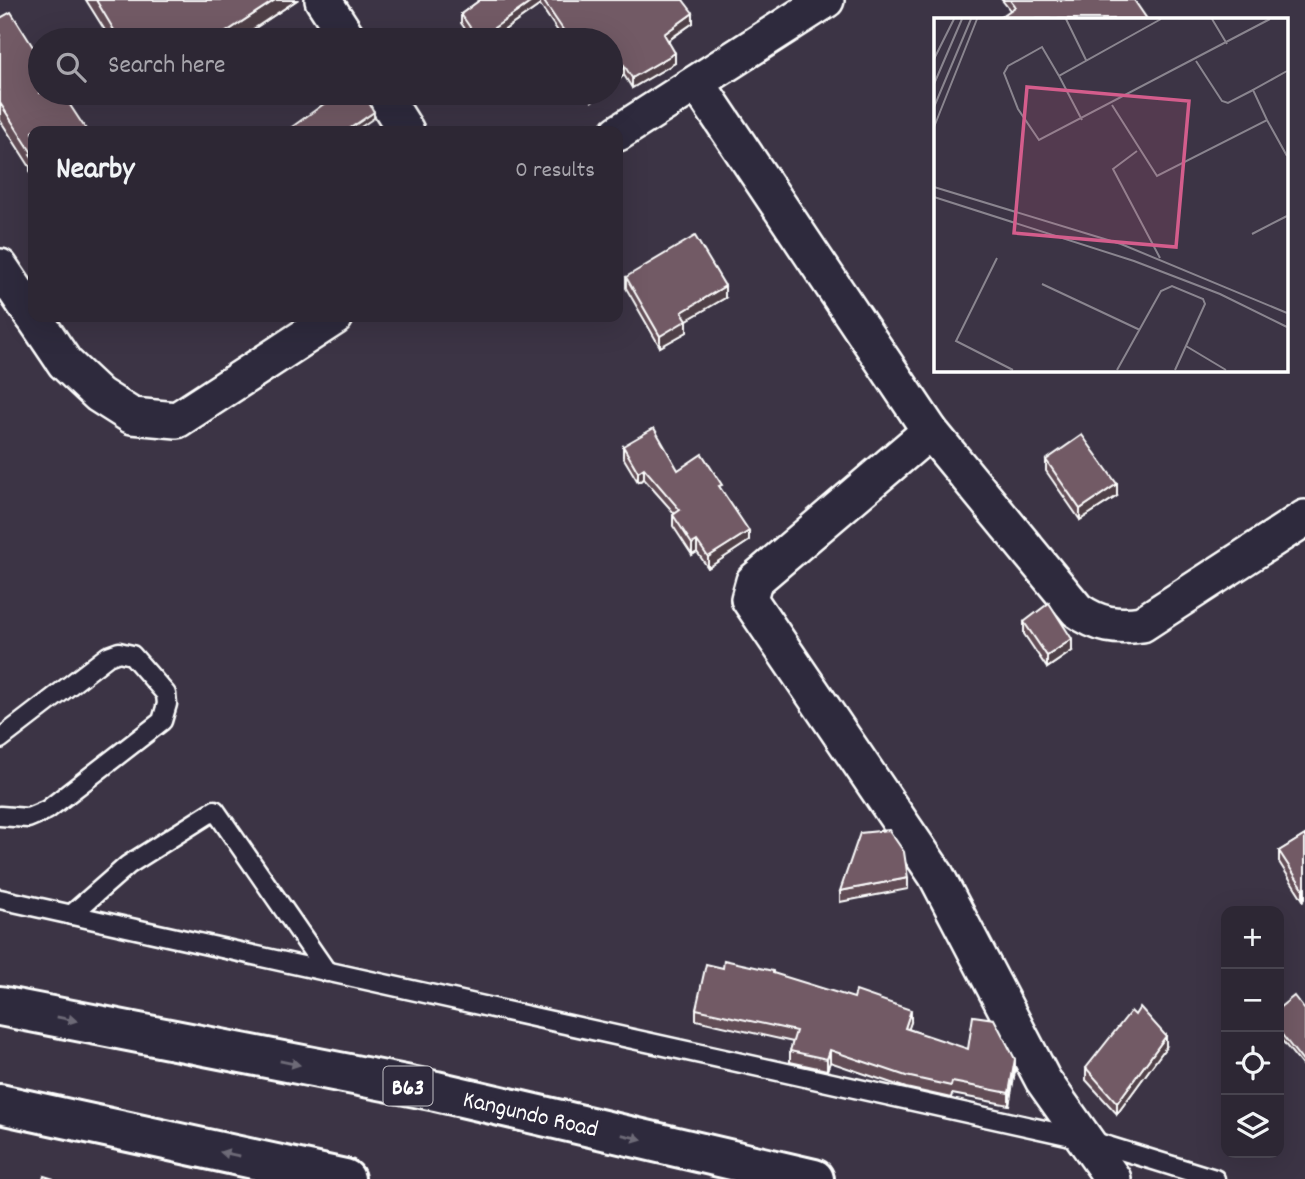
<!DOCTYPE html>
<meta charset="utf-8">
<style>
:root{--surface:#2d2734;--page:#393340;--text:#f1f3f6;--muted:#a7a5ac;--line:#48444f}
body{margin:0;font-family:Dekko,sans-serif;background:var(--page);color:var(--text)}
.controls{position:absolute;right:21px;bottom:21px;display:grid;overflow:hidden;border-radius:14px;box-shadow:0 7px 28px #0002}
.controls button{width:63px;height:63px;display:grid;place-items:center;padding:0;border:0;border-bottom:2px solid var(--line);background:var(--surface);color:var(--text);font:35px sans-serif}
.list{margin:0;padding:0;list-style:none}
h2{display:flex;justify-content:space-between;align-items:center;height:91px;margin:0;padding:0 28px;font-size:30px}
h2 small{font-size:23px;font-weight:400;color:var(--muted)}
.icon{flex:none;width:38px;height:38px;fill:none;stroke:currentColor;stroke-width:2;stroke-linecap:round;stroke-linejoin:round}
.map{position:relative;flex:none;width:1305px;height:1179px;overflow:hidden}
.search{position:absolute;background:var(--surface);box-shadow:0 7px 28px #0002;left:28px;top:28px;width:595px;height:77px;display:flex;align-items:center;gap:18px;box-sizing:border-box;padding:0 24px;border-radius:38px;color:var(--muted);font-size:26px}
.panel{position:absolute;background:var(--surface);box-shadow:0 7px 28px #0002;left:28px;top:126px;width:595px;height:196px;border-radius:14px}
.map>svg:first-child{display:block}
.lines{fill:none;stroke-linecap:round;stroke-linejoin:round}
.lane-casing{stroke:#fff;stroke-width:23}
.street-casing{stroke:#fff;stroke-width:40}
.highway-casing{stroke:#fff;stroke-width:44}
.lane{stroke:#2f2a3d;stroke-width:18}
.street{stroke:#2f2a3d;stroke-width:35}
.highway{stroke:#2f2a3d;stroke-width:38}
.wall{fill:#624d57;stroke:#fff;stroke-width:2}
.shaded-wall{fill:#503f47;stroke:#fff;stroke-width:2}
.building{fill:#725a65;stroke:#fff;stroke-width:2}
.oneway{fill:#6d6a77}
.labels{text-anchor:middle;stroke-width:7;stroke-linejoin:round;paint-order:stroke}
.shield{fill:#2f2a3d;stroke:#c1bfc5;stroke-width:2}
.shield-label{font-size:23px;font-weight:bold;fill:#fff}
.street-label{font-size:24px;fill:#fff;stroke:#2f2a3d}
.inset-road{fill:none;stroke:#8a858f;stroke-width:2}
.view{fill:#d45d8c;fill-opacity:0.15;stroke:#d45d8c;stroke-width:3.5}
.inset-edge{fill:none;stroke:#fff;stroke-width:3.5}
</style>
<div class="map">
<svg width="1305" height="1179" viewBox="0 0 1305 1179">
<rect width="100%" height="100%" fill="#3c3445"/>
<filter id="ink" filterUnits="userSpaceOnUse"><feTurbulence type="fractalNoise" baseFrequency=".0143" numOctaves="2"/><feDisplacementMap in="SourceGraphic" scale="14" xChannelSelector="R" yChannelSelector="G"/><feConvolveMatrix kernelMatrix="1 2 1 2 8 2 1 2 1" color-interpolation-filters="sRGB"/></filter>
<g filter="url(#ink)">
<g class="lines">
<!-- lane casing -->
<g class="lane-casing">
<g id="lane">
<polyline points="0,739 108,656 119,652 132,655 166,694 167,704 162,721 47,810 28,818 0,816"/>
<polyline points="0,899 1085,1139 1215,1179"/>
<polyline points="71,915 128,865 215,810 327,972"/>
</g>
</g>
<!-- street casing -->
<g class="street-casing">
<g id="street">
<polyline points="323,0 349,40"/>
<path d="M697,83l233,348 147,179c21,15 40,18 65,14l163,-106"/>
<polyline points="382,93 406,131"/>
<polyline points="618,133 826,0"/>
<polyline points="0,267 33,316"/>
<polyline points="34,317 65,363 99,395 132,416 177,420 335,317"/>
<polyline points="930,431 754,581 749,599 936,875 1043,1080 1113,1179"/>
</g>
</g>
<!-- highway casing -->
<g class="highway-casing">
<g id="highway">
<polyline points="0,1006 436,1091 814,1179"/>
<polyline points="0,1104 345,1179"/>
</g>
</g>
<!-- lane -->
<use href="#lane" class="lane"/>
<!-- street -->
<use href="#street" class="street"/>
<!-- highway -->
<use href="#highway" class="highway"/>
</g>
<!-- wall -->
<g class="wall">
<polygon points="86,0 297,0 237,40 111,40"/>
<polygon points="480,0 683,0 693,23 668,41 675,63 632,88 624,75 611,86 611,40 564,40 540,5 490,40 473,40 461,23 461,14"/>
<polygon points="1002,0 1134,0 1010,10"/>
<polygon points="0,18 33,131 33,175 30,171 30,167 0,120"/>
<polygon points="585,93 602,93 592,101"/>
<polygon points="626,277 725,298 687,320 687,332 660,347 626,288"/>
<polygon points="623,446 722,491 749,541 708,568 697,552 692,555 673,526 673,515 675,514 644,479 638,482 623,457"/>
<polygon points="1046,460 1117,496 1080,520 1046,471"/>
<polygon points="1024,622 1072,651 1047,668 1024,634"/>
<polygon points="1305,835 1303,900 1279,862 1279,851"/>
<polygon points="908,878 908,889 840,902 840,891"/>
<polygon points="723,968 773,974 911,1022 908,1029 1015,1071 1009,1105 952,1094 951,1098 906,1088 830,1062 827,1070 790,1062 790,1051 793,1042 696,1020 696,1009"/>
<polygon points="1279,1008 1305,1010 1305,1069 1279,1037"/>
<polygon points="1166,1047 1117,1114 1086,1080 1086,1068"/>
</g>
<!-- shaded-wall -->
<g class="shaded-wall">
<polygon points="275,0 297,0 237,40 214,40"/>
<polygon points="534,0 540,0 540,5 490,40 478,40 478,39"/>
<polygon points="693,13 693,23 664,43 664,34"/>
<polygon points="675,53 675,63 632,88 632,78"/>
<polygon points="624,65 624,75 611,86 611,76"/>
<polygon points="147,93 158,93 147,100"/>
<polygon points="592,93 602,93 592,101"/>
<polygon points="374,112 374,118 355,131 346,131"/>
<polygon points="725,286 725,298 687,320 687,332 660,347 660,336 682,312"/>
<polygon points="644,468 644,479 638,482 638,472"/>
<polygon points="1117,484 1117,496 1080,520 1080,509"/>
<polygon points="749,531 749,541 708,568 708,557"/>
<polygon points="697,541 697,552 692,555 692,544"/>
<polygon points="1072,639 1072,651 1047,668 1047,656"/>
<polygon points="1305,887 1305,898 1303,900 1303,888"/>
<polygon points="911,1010 911,1022 905,1039 905,1028"/>
<polygon points="1166,1036 1166,1047 1117,1114 1117,1103"/>
<polygon points="830,1050 830,1062 827,1070 827,1059"/>
<polygon points="1015,1059 1015,1071 1009,1105 1009,1093"/>
</g>
<!-- building -->
<g class="building">
<polygon points="96,0 275,0 214,40 120,40"/>
<polygon points="480,0 534,0 478,39 461,14"/>
<polygon points="543,0 683,0 693,13 664,34 675,53 632,78 624,65 611,76 611,40 570,40"/>
<polygon points="1010,0 1134,0 1147,19 999,19 999,18 1015,7"/>
<polygon points="11,12 40,58 40,93 62,93 87,131 33,131 33,158 30,154 32,153 0,103 0,18"/>
<polygon points="339,93 364,93 374,112 346,131 291,131 289,129"/>
<polygon points="695,236 725,286 682,312 687,320 660,336 626,277"/>
<polygon points="654,428 678,470 702,454 722,485 719,486 749,531 708,557 697,541 692,544 673,515 680,510 644,468 638,472 623,446"/>
<polygon points="1082,435 1117,484 1080,509 1046,460"/>
<polygon points="1049,603 1072,639 1047,656 1024,622"/>
<polygon points="889,830 904,852 908,878 840,891 860,833"/>
<polygon points="1305,835 1305,887 1303,888 1279,851"/>
<polygon points="724,960 773,971 773,973 854,998 856,991 911,1010 905,1028 968,1049 973,1016 994,1019 1015,1059 1009,1093 952,1082 951,1086 906,1076 830,1050 827,1059 790,1051 796,1031 696,1009 706,964 723,968"/>
<polygon points="1294,996 1305,1010 1305,1064 1279,1031 1279,1008"/>
<polygon points="1140,1007 1166,1036 1117,1103 1086,1068 1131,1011 1135,1015"/>
<polygon points="44,1176 54,1179 43,1179"/>
</g>
<!-- one-way arrows -->
<defs><path id="oneway-solid" d="M-6-.8H1V-3.2L6.5 0L1 3.2V.8H-6Z" transform="scale(1.75)"/></defs>
<g class="oneway">
<use href="#oneway-solid" transform="translate(67 1019) rotate(11)"/>
<use href="#oneway-solid" transform="translate(290 1063) rotate(11)"/>
<use href="#oneway-solid" transform="translate(632 1137) rotate(13)"/>
<use href="#oneway-solid" transform="translate(230 1154) rotate(-168)"/>
</g>
</g>
<g class="labels">
<!-- shield labels -->
<rect class="shield" x="383.5" y="1066.5" width="49" height="39" rx="5"/>
<g class="shield-label">
<text x="408" y="1094">B63</text>
</g>
<!-- street labels -->
<g class="street-label">
<text transform="translate(531 1113) rotate(13)" y="8">Kangundo Road</text>
</g>
</g>
<!-- overview -->
<g transform="translate(934 18)">
<rect width="354" height="354" fill="#3c3445"/>
<path class="inset-road" d="M132,1l20,41M278,1l15,25M0,41l20,-40M262,43l26,40 6,2 25,-13M125,58l-17,-29 -34,19 -4,7 14,36 21,31 231,-121M0,66l28,-65M178,87l45,71 110,-56 20,36M0,89l37,-88M148,102l-23,-44 102,-57M333,102l-14,-30 34,-19M0,109l43,-108M203,133l-24,18 47,89M0,169l187,57 166,69M0,179l200,64 86,33 67,33M318,216l35,-18M63,240l-41,83 57,29M108,266l98,46M252,328l40,24M183,352l44,-79 11,-5 31,13 2,5 -30,66"/>
<path class="view" d="M93,69l162,14 -13,146 -162,-14z"/>
<rect width="354" height="354" class="inset-edge"/>
</g>
</svg>
<div class="controls">
<button>+</button>
<button>−</button>
<button><svg class="icon" aria-label="locate" viewBox="0 0 24 24"><circle cx="12" cy="12" r="6"/><path d="M12 2v4M12 18v4M2 12h4M18 12h4"/></svg></button>
<button><svg class="icon" aria-label="layers" viewBox="0 0 24 24"><path d="M12 4l9 5-9 5-9-5zM3 14l9 5 9-5"/></svg></button>
</div>
<div class="search"><svg class="icon" aria-label="search" viewBox="0 0 24 24"><circle cx="10" cy="10" r="6"/><path d="M15 15l6 6"/></svg>Search here</div>
<section class="panel">
<h2>Nearby<small>0 results</small></h2>
<ul class="list">
</ul>
</section>
</div>
